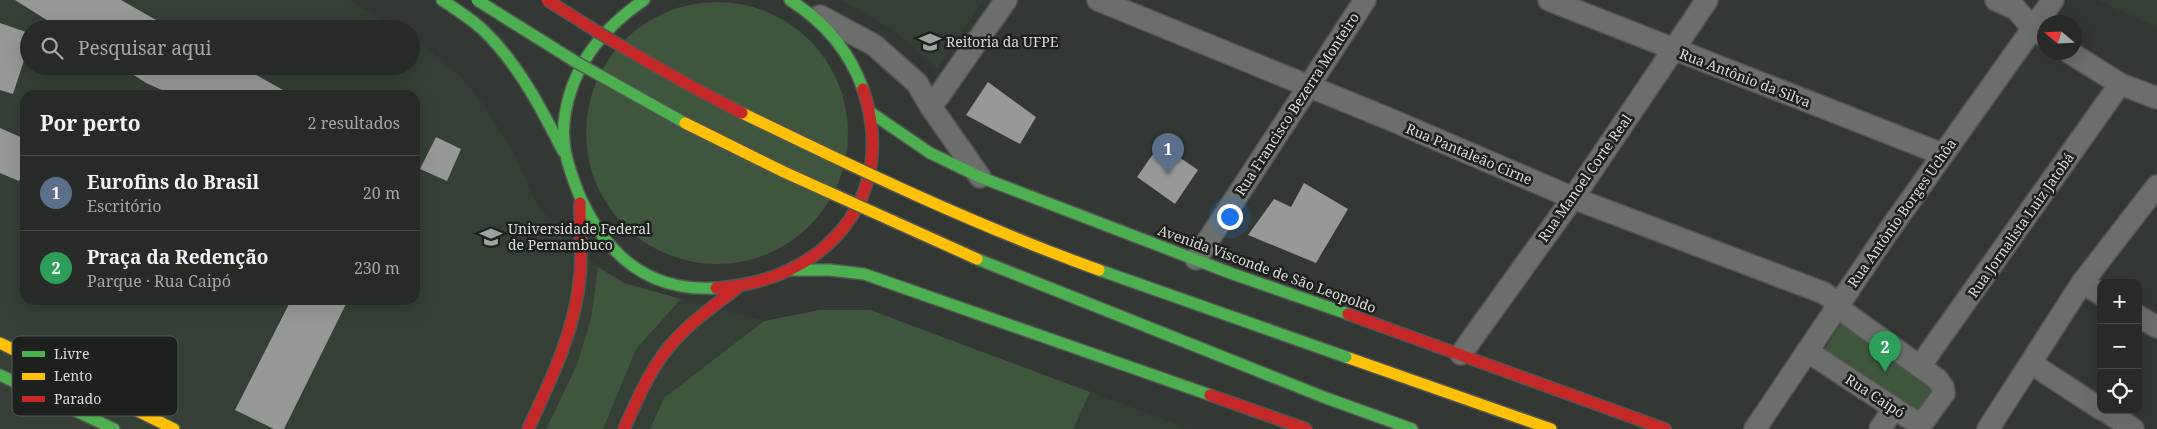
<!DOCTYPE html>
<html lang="pt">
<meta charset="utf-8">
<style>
:root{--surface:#272a27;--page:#2f322f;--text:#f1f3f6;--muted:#a4a7a7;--line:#434644;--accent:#9fa39f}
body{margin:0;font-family:"Noto Serif",serif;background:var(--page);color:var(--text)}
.controls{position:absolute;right:15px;bottom:15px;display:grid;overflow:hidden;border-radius:10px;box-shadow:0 5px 20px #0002}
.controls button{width:45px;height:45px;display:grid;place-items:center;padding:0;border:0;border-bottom:1px solid var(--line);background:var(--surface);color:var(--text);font:25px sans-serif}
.compass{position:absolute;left:2037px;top:15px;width:45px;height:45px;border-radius:50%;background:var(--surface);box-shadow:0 5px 20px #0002;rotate:289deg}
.you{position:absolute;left:1229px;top:216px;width:18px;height:18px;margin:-12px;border:4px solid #fff;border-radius:50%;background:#1a73e8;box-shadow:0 0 0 8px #1a73e833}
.badge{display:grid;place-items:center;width:32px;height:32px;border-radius:50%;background:var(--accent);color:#fff;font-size:16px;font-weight:700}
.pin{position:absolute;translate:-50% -41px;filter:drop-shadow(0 1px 2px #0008)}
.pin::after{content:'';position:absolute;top:26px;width:18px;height:15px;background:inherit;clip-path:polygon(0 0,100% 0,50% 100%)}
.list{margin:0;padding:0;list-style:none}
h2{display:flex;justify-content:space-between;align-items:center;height:65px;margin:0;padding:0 20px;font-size:21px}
h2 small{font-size:16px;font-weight:400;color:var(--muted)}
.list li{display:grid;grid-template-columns:32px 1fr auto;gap:15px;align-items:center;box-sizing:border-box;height:75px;padding:0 20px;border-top:1px solid var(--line)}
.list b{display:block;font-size:19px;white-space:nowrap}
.list p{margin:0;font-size:16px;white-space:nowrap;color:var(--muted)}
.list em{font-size:16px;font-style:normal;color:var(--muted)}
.icon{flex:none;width:28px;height:28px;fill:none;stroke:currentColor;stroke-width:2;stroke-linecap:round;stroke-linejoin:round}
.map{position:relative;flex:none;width:2157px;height:429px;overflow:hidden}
.search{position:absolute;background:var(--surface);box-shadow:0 5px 20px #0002;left:20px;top:20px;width:400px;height:55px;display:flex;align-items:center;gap:12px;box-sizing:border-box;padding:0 18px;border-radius:28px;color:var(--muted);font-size:19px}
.panel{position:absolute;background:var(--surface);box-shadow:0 5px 20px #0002;left:20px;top:90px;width:400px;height:215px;border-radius:15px}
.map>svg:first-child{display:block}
.built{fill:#353f35;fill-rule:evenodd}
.green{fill:#3f553e}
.building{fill:#969996}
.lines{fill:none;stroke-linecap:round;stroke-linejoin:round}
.street-casing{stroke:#525551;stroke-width:24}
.fast-casing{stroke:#525551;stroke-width:14}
.slow-casing{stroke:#525551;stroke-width:14}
.jam-casing{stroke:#525551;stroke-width:14}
.street{stroke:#6c6e6b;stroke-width:21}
.fast{stroke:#4caf50;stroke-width:11}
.slow{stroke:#ffc107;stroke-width:11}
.jam{stroke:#c62828;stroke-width:11}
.fast-bridge-casing{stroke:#525551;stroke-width:14;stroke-linecap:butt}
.slow-bridge-casing{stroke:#525551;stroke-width:14;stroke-linecap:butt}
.jam-bridge-casing{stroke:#525551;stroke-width:14;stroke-linecap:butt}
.fast-bridge{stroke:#4caf50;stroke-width:11}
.slow-bridge{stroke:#ffc107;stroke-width:11}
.jam-bridge{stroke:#c62828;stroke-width:11}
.labels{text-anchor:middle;stroke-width:5;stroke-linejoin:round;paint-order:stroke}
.poi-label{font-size:14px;fill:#d9dcd8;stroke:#1d201d;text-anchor:start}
.street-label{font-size:14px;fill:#d9dcd8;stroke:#1d201d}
.key{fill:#1d201d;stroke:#555855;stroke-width:1}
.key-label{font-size:14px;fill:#d9dcd8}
</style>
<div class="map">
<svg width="2157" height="429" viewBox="0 0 2157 429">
<rect width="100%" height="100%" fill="#343834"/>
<!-- built -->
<g class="built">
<path d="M0,0h349l46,29h-366v37h382v-27l12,7 39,32 21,26 29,45 26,58 60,60 26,16 140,38 56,-11h50l320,119h-1190zM25,95h390v205h-390z"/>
<polygon points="841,0 984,0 937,68 893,30"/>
<polygon points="2097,0 2157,0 2157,27"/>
</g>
<!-- green -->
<g class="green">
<circle cx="717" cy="133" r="131"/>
<polygon points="598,267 624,283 681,299 636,349 603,429 546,429 577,365 591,319"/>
<polygon points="820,310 870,310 1090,392 1073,429 650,429 664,398 764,321"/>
<polygon points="1845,324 1937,386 1921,416 1824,350 1839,326"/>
</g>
<!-- building -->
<g class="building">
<polygon points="15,0 121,0 172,29 61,29"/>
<polygon points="0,23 29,33 29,45 13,94 0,90"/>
<polygon points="120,66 240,66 292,95 173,95 146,83"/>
<polygon points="988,82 1036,117 1020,144 966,115"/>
<polygon points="0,128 25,139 25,168 19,181 0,173"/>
<polygon points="436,137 461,149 447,181 420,169"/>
<polygon points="1160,144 1198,170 1175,204 1137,177"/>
<polygon points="1304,183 1348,209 1316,263 1248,235 1274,199 1291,207"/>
<polygon points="291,300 348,300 284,429 274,429 235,410"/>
</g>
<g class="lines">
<!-- street casing -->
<g class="street-casing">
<g id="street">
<polyline points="1098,0 1394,121 1573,198 1824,293 1833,300 1837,307 1937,379 1943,387 1944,393 1924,421 1918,422 1906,416 1807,351"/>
<polyline points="1549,0 1942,154"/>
<polyline points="1996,0 2016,9 2033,29 2044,36"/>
<polyline points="820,16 874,45 917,83 931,107 980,177"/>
<polyline points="2069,52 2120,84 2157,98"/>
<polyline points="931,107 1006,0"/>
<polyline points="1196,259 1365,0"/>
<polyline points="2082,283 2101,294"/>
<polyline points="2138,316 2157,327"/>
<polyline points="1461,354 1573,198 1707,0"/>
<polyline points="2032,364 2101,409"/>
<polyline points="1920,366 2120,84"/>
<polyline points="2104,410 2133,429"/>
<polyline points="1755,429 1885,236 2053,0"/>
<polyline points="1880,429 1894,408"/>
<polyline points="1988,429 2082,283 2157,186"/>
</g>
</g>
<!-- fast casing -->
<g class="fast-casing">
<g id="fast">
<path d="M442,0c14,9 28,18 40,29 36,34 59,79 81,122"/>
<path d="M644,0c-41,28 -71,64 -79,115 -5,28 3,51 13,77 26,61 68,100 138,96"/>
<path d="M790,0c35,22 59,50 73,89"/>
<polyline points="870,112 930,153 980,177 1233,274 1348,314"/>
<polyline points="792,270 830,270 864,274 1210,395"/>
<polyline points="0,375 114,429"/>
<polyline points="1326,398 1412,429"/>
</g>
</g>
<!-- slow casing -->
<g class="slow-casing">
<g id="slow">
<polyline points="0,343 174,429"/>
<polyline points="1346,357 1551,429"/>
</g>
</g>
<!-- jam casing -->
<g class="jam-casing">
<g id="jam">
<path d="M716,288c108,-6 184,-90 147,-199"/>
<polyline points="1348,314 1665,429"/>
<polyline points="1210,395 1306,429"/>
<path d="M528,429c23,-49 47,-98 52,-153 2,-24 0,-49 0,-73"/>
<path d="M624,429c14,-31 28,-65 52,-90 18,-20 41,-35 62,-52"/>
</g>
</g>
<!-- street -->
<use href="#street" class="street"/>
<!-- fast -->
<use href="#fast" class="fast"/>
<!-- slow -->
<use href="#slow" class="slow"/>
<!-- jam -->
<use href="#jam" class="jam"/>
<!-- fast-bridge casing -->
<g class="fast-bridge-casing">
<g id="fast-bridge">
<polyline points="477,0 576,62 685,123"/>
<polyline points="977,259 1326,398"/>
<polyline points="1099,270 1346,357"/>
</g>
</g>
<!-- slow-bridge casing -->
<g class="slow-bridge-casing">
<g id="slow-bridge">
<path d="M742,113c117,57 235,113 357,157"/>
<polyline points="685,123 784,172 977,259"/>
</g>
</g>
<!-- jam-bridge casing -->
<g class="jam-bridge-casing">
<path id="jam-bridge" d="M547,0c63,41 128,79 195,113"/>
</g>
<!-- fast-bridge -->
<use href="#fast-bridge" class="fast-bridge"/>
<!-- slow-bridge -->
<use href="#slow-bridge" class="slow-bridge"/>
<!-- jam-bridge -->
<use href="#jam-bridge" class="jam-bridge"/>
</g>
<!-- icons -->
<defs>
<g id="university-bare" transform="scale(1.725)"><path d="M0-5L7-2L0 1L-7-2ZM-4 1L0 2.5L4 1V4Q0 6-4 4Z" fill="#9fa39f" stroke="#1d201d" stroke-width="2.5" paint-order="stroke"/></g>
</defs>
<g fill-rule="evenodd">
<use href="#university-bare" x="930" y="42"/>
<use href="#university-bare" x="491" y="237"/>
</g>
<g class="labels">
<!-- poi labels -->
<g class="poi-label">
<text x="946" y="47">Reitoria da UFPE</text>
<text x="508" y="234">Universidade Federal<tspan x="508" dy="16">de Pernambuco</tspan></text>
</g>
<!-- street labels -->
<g class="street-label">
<text transform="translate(1745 78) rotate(21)" y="5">Rua Antônio da Silva</text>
<text transform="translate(1297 104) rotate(-57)" y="5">Rua Francisco Bezerra Monteiro</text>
<text transform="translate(1469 154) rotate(23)" y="5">Rua Pantaleão Cirne</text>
<text transform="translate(1585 178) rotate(-55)" y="5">Rua Manoel Corte Real</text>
<text transform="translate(1902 213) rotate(-55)" y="5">Rua Antônio Borges Uchôa</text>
<text transform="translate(2021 225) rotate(-55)" y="5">Rua Jornalista Luiz Jatobá</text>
<text transform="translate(1267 269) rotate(20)" y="5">Avenida Visconde de São Leopoldo</text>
<text transform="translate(1875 396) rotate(33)" y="5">Rua Caipó</text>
</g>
</g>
<!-- legend -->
<rect x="12" y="336" width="166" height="80" rx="8" class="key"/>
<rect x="22" y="351" width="23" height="6" fill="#4caf50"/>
<rect x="22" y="373" width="23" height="7" fill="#ffc107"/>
<rect x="22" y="396" width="23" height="6" fill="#c62828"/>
<g class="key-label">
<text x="54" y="359">Livre</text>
<text x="54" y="381">Lento</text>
<text x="54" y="404">Parado</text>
</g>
</svg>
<div class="controls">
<button>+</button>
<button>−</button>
<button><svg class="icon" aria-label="locate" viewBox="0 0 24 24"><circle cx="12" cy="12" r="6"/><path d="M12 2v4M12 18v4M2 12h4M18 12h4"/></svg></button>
</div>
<svg class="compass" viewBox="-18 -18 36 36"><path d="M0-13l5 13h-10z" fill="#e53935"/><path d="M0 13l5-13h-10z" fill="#a4a7a7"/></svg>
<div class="you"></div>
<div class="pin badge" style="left:1168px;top:174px;background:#5c6f8a">1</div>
<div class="pin badge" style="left:1885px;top:372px;background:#2e9e5b">2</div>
<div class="search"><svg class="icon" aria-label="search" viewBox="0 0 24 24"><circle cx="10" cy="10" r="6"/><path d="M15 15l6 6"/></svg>Pesquisar aqui</div>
<section class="panel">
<h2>Por perto<small>2 resultados</small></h2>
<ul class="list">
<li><span class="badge" style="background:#5c6f8a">1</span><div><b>Eurofins do Brasil</b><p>Escritório</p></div><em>20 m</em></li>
<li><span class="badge" style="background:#2e9e5b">2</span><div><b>Praça da Redenção</b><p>Parque · Rua Caipó</p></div><em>230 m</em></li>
</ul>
</section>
</div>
